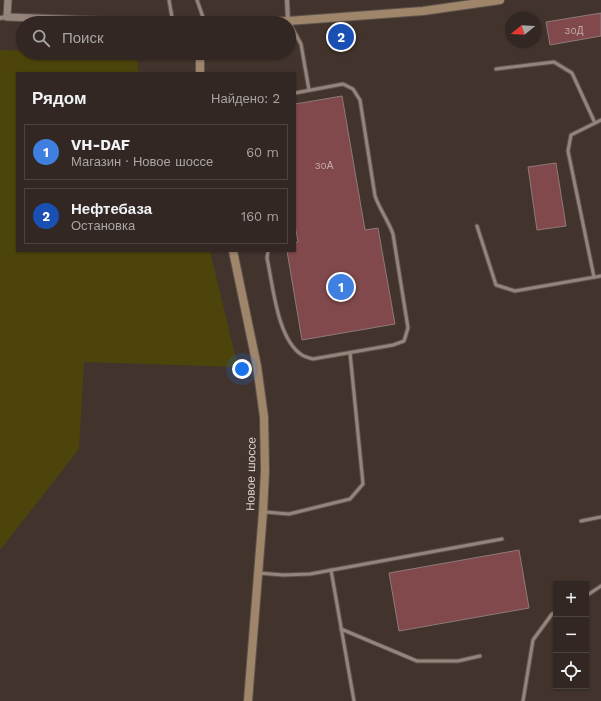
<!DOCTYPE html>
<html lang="ru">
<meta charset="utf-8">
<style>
:root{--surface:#322722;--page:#3d332f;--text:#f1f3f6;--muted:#a8a5a5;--line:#4d4440;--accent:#8abfa5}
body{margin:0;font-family:"Work Sans",sans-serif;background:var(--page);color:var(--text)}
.controls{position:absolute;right:12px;bottom:12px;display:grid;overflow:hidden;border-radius:0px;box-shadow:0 1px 3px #0004}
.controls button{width:36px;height:36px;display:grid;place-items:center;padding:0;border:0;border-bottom:1px solid var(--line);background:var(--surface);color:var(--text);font:20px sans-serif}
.compass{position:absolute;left:505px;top:12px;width:36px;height:36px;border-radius:50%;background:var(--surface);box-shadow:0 1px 3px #0004;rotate:252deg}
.you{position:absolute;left:242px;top:369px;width:14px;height:14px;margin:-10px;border:3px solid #fff;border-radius:50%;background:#1a73e8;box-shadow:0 0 0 6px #1a73e833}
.badge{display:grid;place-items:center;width:26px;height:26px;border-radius:50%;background:var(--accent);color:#fff;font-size:13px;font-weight:700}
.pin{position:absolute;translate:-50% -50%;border:2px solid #fff;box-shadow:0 1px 4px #0006}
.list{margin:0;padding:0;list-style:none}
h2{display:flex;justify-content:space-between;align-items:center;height:52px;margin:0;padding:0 16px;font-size:17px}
h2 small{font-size:13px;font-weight:400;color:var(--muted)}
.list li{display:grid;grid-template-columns:26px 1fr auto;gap:12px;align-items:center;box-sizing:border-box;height:56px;margin:0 8px 8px;padding:0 8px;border:1px solid var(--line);border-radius:0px}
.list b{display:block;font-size:15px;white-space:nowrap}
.list p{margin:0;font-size:13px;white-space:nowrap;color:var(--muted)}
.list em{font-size:13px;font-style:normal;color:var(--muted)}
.icon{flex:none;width:22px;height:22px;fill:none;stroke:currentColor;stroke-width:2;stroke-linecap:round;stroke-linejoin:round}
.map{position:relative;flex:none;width:601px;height:701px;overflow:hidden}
.search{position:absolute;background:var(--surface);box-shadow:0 1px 3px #0004;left:16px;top:16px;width:280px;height:44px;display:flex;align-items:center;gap:10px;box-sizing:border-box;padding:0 14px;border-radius:22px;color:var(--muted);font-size:15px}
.panel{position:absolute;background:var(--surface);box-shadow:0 1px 3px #0004;left:16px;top:72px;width:280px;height:180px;border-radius:0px}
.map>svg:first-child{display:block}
.green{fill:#4c440b}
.building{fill:#81494b;stroke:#8d7a7a}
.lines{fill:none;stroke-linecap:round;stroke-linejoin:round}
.service-casing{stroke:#5d524d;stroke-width:5}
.minor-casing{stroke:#5d524d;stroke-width:6}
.tertiary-casing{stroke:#5d524d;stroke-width:9}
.secondary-casing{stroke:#5d524d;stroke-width:10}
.service{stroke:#95847c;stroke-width:3}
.minor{stroke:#95847c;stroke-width:4}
.tertiary{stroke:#95847c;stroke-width:7}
.secondary{stroke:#9f856a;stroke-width:8}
.labels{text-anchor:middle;stroke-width:3;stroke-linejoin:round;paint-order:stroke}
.number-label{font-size:10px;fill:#c3aeac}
.street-label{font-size:12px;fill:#d9d0cc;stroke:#42342d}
</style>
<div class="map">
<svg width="601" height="701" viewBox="0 0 601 701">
<rect width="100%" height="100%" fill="#42342d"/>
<!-- green -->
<polygon class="green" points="0,50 23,51 23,53 136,53 139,73 17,73 17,251 210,251 238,367 84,362 79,449 0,550"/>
<!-- building -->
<g class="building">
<polygon points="601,13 601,36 550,45 546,22"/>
<polygon points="342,96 365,230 378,228 395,324 302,340 287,251 295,251 295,243 298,242 295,225 295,104"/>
<polygon points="556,163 566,226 537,230 528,167"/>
<polygon points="519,550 529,608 399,631 389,573"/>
</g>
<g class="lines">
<!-- service casing -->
<g class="service-casing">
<g id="service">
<polyline points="169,0 173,23"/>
<polyline points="197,0 205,23"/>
<polyline points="289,22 301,44 309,90"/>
<polyline points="496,69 554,62 572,73 595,123"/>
<polyline points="477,226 496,285 515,291 601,276"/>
<path d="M268,251l-1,7c6,27 10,81 35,97 3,2 8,3 11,4l80,-14 11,-4 4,-13 -15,-94c-5,-14 -13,-24 -18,-38l-15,-96 -7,-11 -10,-5 -48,9"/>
<polyline points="594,277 568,151 571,135 601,120"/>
<polyline points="265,512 289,514 350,499 363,484 350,353"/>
<polyline points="581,521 601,517"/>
<polyline points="331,570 354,701"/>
<polyline points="259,573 283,575 310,574 502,539"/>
<polyline points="586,596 601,586"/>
<polyline points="341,629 417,661 458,661 480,656"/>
<polyline points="523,701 533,640 552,614 556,612"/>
</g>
</g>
<!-- minor casing -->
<g class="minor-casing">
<g id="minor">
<polyline points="287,0 288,21"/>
<polyline points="0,18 7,17"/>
</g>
</g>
<!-- tertiary casing -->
<g class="tertiary-casing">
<polyline id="tertiary" points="8,0 7,17 171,23"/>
</g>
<!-- secondary casing -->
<g class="secondary-casing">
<g id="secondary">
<polyline points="225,23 288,21 423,11 500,0"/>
<polyline points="200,53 200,73"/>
<polyline points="233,251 257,366 264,417 265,471 263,512 248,701"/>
</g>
</g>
<!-- service -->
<use href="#service" class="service"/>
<!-- minor -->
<use href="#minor" class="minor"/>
<!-- tertiary -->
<use href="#tertiary" class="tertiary"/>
<!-- secondary -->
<use href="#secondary" class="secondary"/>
</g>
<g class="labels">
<!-- number labels -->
<g class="number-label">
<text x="574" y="34">30Д</text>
<text x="324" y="169">30А</text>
</g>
<!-- street labels -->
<g class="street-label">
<text transform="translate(251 474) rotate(-89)" y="4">Новое шоссе</text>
</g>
</g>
</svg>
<div class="controls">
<button>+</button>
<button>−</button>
<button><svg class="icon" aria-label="locate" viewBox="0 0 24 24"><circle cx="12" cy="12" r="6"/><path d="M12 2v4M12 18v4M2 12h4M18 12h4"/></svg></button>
</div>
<svg class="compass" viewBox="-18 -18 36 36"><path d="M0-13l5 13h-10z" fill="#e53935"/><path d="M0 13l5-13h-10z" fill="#a8a5a5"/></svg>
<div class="you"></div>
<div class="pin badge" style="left:341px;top:287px;background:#3f7fe0">1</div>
<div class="pin badge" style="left:341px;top:37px;background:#1a4fb4">2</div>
<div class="search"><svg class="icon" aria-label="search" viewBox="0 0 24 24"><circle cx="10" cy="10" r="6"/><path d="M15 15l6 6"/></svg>Поиск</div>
<section class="panel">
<h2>Рядом<small>Найдено: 2</small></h2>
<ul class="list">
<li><span class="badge" style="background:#3f7fe0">1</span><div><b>VH-DAF</b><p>Магазин · Новое шоссе</p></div><em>60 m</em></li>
<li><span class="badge" style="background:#1a4fb4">2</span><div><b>Нефтебаза</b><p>Остановка</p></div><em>160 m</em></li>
</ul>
</section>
</div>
